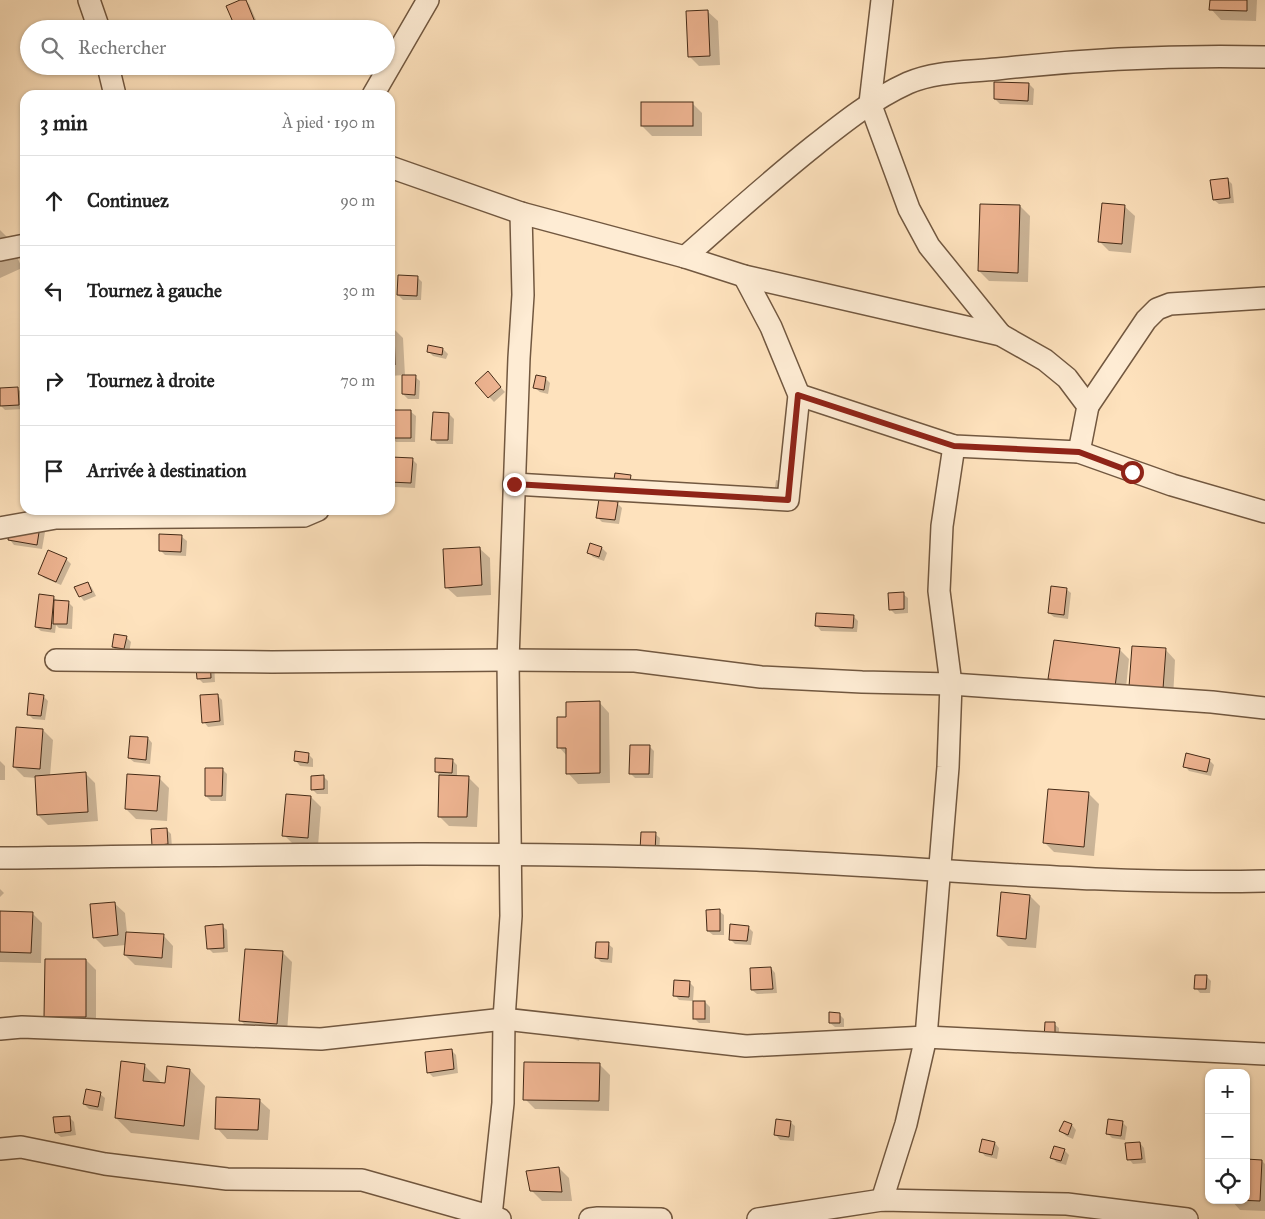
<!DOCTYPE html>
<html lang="fr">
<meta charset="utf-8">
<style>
:root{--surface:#fff;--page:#f2f2f2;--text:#222;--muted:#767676;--line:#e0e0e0}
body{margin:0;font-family:"IM FELL Great Primer",serif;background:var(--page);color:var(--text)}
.controls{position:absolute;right:15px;bottom:15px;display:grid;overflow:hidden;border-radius:10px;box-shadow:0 1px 4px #0004}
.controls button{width:45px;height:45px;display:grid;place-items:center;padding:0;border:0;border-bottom:1px solid var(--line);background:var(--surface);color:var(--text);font:25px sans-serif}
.stop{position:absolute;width:15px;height:15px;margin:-11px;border:4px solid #8f2418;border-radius:50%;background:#fff}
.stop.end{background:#8f2418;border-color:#fff;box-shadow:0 1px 5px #0008}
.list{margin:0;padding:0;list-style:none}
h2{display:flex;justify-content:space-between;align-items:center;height:65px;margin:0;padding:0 20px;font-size:21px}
h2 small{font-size:16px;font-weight:400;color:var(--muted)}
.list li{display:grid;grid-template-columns:32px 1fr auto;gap:15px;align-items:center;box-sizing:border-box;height:90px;padding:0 20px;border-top:1px solid var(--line)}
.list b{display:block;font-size:19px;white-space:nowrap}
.list em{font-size:16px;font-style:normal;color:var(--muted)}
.icon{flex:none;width:28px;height:28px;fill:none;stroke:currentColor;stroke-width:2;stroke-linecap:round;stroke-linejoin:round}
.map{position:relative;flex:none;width:1265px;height:1219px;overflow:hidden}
.search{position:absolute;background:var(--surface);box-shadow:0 1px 4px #0004;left:20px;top:20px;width:375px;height:55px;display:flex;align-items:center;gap:12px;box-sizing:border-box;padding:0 18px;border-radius:28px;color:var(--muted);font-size:19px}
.panel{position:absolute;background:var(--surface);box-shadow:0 1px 4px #0004;left:20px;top:90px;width:375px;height:425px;border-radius:15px}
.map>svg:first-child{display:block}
.shadow{fill:#0003}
.building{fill:#edb390;stroke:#442a16}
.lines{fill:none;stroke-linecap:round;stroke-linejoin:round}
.minor-casing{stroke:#725840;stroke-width:24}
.minor{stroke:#feecd4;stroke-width:21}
.route{stroke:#8f2418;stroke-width:6}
</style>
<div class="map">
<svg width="1265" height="1219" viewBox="0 0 1265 1219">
<rect width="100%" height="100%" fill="#fee2bd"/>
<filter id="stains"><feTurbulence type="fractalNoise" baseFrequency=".004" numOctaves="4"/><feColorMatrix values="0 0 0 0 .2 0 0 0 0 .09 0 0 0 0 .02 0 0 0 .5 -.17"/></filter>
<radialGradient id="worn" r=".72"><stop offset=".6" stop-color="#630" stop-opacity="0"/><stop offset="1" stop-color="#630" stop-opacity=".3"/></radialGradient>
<!-- shadow -->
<g class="shadow">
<polygon points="243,0 249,4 260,29 238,29"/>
<polygon points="1211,0 1257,0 1256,21 1221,20 1211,9"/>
<polygon points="707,11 718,21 720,65 699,66 689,56"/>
<polygon points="1029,84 1034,89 1033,105 1000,104 995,99"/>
<polygon points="692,103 702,113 702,136 652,136 642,126"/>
<polygon points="1228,180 1232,184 1234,203 1219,204 1214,200"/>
<polygon points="981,206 1020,206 1030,216 1028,282 989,281 979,271"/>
<polygon points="1124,206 1135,216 1131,253 1109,251 1099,241"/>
<polygon points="0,230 9,239 22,268 0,278"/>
<polygon points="417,277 422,282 421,300 403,300 398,295"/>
<polygon points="390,328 393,328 403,338 405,376 415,377 420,381 419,399 408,399 403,394 404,375 390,376"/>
<polygon points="429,346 443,349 448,354 446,359 433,356 428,351"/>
<polygon points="492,378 505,392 494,402 476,383"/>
<polygon points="545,378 550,383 548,394 540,392 535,388"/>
<polygon points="0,389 18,389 22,393 23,409 5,410 0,405"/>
<polygon points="411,412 416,416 415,442 396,442 391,437"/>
<polygon points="449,414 454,419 453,444 437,444 433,439"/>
<polygon points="412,459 417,464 415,488 395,487 391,482 390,472 391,473"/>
<polygon points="776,480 788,482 774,496"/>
<polygon points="617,503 622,508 619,524 602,522 597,517"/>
<polygon points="40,527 45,532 42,549 14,545 10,540"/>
<polygon points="182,537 187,541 186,556 165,555 160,550"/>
<polygon points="591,544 602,548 607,553 604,561 593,557 588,552"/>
<polygon points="479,548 490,558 491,595 457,597 446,587"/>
<polygon points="66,559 71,564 61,585 44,578 39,573"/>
<polygon points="88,583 92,588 96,596 84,601 80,596"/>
<polygon points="1066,589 1071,593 1068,619 1054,617 1049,613"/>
<polygon points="903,594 908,598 908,613 895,614 890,609"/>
<polygon points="53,597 58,601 68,602 73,607 72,629 59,628 56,625 55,633 41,631 36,627"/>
<polygon points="853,616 858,621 857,632 821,631 817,626"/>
<polygon points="126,637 131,642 129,653 118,652 113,647"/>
<polygon points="1119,649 1129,659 1125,697 1060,688 1050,678"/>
<polygon points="1165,649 1175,660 1173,699 1140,697"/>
<polygon points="214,661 215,682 203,683 198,678"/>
<polygon points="217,695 222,700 224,725 208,727 204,722"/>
<polygon points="43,696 48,701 45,720 33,719 28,714"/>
<polygon points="599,702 609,713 610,783 578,784 568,773 568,757 559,747 568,718"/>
<polygon points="43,730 53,740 50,776 85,773 95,783 98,821 48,825 38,815 36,778 24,777 14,767"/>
<polygon points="148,738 152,743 150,764 134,762 129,758"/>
<polygon points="650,747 654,751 653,778 635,778 630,773"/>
<polygon points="308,754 313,759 313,767 300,766 296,761"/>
<polygon points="452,760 457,765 457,777 468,777 479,788 477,827 449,826 439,816 440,776 436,771"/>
<polygon points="1209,760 1214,765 1211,776 1189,771 1185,766"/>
<polygon points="0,761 5,766 5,780 0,780"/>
<polygon points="222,769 227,774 226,801 211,801 206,796"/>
<polygon points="324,777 328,781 328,794 317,794 312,789"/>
<polygon points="159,778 169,788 167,821 136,819 126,809"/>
<polygon points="1089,794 1099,804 1094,856 1054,852 1044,842"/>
<polygon points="311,797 321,807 318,846 294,845 284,835"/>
<polygon points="166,829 171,834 172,848 154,845"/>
<polygon points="655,834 660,838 659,855 646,855"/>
<polygon points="0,889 4,893 0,897"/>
<polygon points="1030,896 1040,906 1036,948 1008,946 998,936"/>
<polygon points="114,903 125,913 127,933 163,935 173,946 172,968 135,965 125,955 126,945 104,947 94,937"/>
<polygon points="719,911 724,915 724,935 713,935 708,931"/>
<polygon points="0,912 32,913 42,923 41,963 0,962"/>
<polygon points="222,926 227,930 228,952 213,953 208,948"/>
<polygon points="748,927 753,932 751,945 735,944 730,939"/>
<polygon points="608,944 613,948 612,963 601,962 596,957"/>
<polygon points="282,952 292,962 287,1033 251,1031 241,1021"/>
<polygon points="86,960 96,970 96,1026 56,1027 46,1017"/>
<polygon points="771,968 775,973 777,993 757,994 752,990"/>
<polygon points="1206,976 1211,981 1210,993 1200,993 1196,988"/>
<polygon points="689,982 694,987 693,1001 679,1000 675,995"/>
<polygon points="705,1002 710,1007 710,1023 699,1023 694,1018"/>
<polygon points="839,1014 844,1019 844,1027 835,1027 830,1023"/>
<polygon points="1054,1024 1059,1028 1059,1043 1050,1043"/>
<polygon points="583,1025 579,1041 562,1036 557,1032"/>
<polygon points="451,1050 456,1055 458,1073 433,1077 428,1072"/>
<polygon points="144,1065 160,1081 159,1084 167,1085 168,1068 190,1070 205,1086 199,1140 131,1133 116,1118"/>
<polygon points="600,1065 610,1075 609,1111 535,1109 525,1099"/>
<polygon points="100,1094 105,1098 103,1111 89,1109 84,1104"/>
<polygon points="259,1100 270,1110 268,1140 227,1139 217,1128"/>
<polygon points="69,1117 74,1122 76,1135 61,1137 56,1133"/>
<polygon points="790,1122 795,1126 794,1141 780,1140 776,1135"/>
<polygon points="1065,1122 1072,1125 1076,1130 1073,1139 1066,1136 1061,1131"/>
<polygon points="1123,1123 1127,1127 1125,1140 1112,1138 1107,1133"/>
<polygon points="995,1143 999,1148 997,1159 985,1156 981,1151"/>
<polygon points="1140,1143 1144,1148 1146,1163 1133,1164 1129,1159"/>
<polygon points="1064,1150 1069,1155 1066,1165 1056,1162 1052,1157"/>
<polygon points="1262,1161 1265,1164 1265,1211 1240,1210 1231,1200 1246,1200"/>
<polygon points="559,1168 569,1178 572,1201 542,1201 531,1190"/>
</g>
<!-- building -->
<g class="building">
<polygon points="240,0 246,0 257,27 252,29 236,29 226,6"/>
<polygon points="1210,0 1247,0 1247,11 1209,10"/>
<polygon points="708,10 710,56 688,57 686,11"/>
<polygon points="994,82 1029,83 1028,101 994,99"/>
<rect x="641" y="102" width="52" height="24"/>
<polygon points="1228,178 1230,198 1213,200 1210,180"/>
<polygon points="1102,203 1125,205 1122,244 1098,242"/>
<polygon points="980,204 1020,205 1018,273 978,271"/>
<polygon points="398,275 418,276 417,296 397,295"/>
<polygon points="390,327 394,327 395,365 390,366"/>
<polygon points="428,345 443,348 442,355 427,352"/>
<polygon points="488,371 501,387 488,398 475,383"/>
<polygon points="402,375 416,375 415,395 402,394"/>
<polygon points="536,375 546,377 544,390 533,388"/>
<polygon points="18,387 19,405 0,406 0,388"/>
<polygon points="391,410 411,410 411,438 390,438"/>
<polygon points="433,412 449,413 448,440 431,440"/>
<polygon points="391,457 413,458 411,483 390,482"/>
<polygon points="615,473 631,475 628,494 612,492"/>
<polygon points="599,499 618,502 615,520 596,518"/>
<polygon points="11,521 40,526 37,545 8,540"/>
<polygon points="159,534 182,535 181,552 159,551"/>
<polygon points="590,543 602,547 599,557 587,553"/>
<polygon points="480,547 482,585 445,588 443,549"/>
<polygon points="48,550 67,558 56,582 38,574"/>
<polygon points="88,582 92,592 79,597 74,587"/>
<polygon points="1051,586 1067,588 1064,615 1048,613"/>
<polygon points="904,592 904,609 889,610 888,593"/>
<polygon points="39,594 54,596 51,629 35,627"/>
<polygon points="54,600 69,601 67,624 53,624"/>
<polygon points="816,613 854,615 853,628 815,626"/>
<polygon points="114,634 127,636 124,649 112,647"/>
<polygon points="1054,640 1120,648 1115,687 1048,679"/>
<polygon points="1132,646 1166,648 1163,689 1129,687"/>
<polygon points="210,655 211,678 197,679 195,656"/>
<polygon points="29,693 44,695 41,716 27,715"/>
<polygon points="218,694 220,721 202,723 200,695"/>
<polygon points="600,701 600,773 566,774 566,748 557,748 557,717 566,717 566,702"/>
<polygon points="16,727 43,729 40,769 13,767"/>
<polygon points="130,736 148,737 146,760 128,758"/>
<polygon points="630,745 650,745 649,774 629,774"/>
<polygon points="295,751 309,753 308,763 294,761"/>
<polygon points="1186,753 1210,759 1207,772 1183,767"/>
<polygon points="435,758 453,759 452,773 435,772"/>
<polygon points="205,768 223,768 222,796 205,796"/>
<polygon points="86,772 88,812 37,815 35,776"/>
<polygon points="127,774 160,776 157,811 125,809"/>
<polygon points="324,775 324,789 311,790 311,776"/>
<polygon points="439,775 469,776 467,817 438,817"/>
<polygon points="1048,789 1089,792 1084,847 1043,843"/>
<polygon points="286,794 311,796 308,838 282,836"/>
<polygon points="167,828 168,844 152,846 151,829"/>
<polygon points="641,832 656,832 655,851 640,850"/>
<polygon points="1001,892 1030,895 1026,939 997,936"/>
<polygon points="115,902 118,935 93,938 90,904"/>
<polygon points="720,909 720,931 707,931 706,910"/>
<polygon points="0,911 33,912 31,953 0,952"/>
<polygon points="223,924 224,948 207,949 205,926"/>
<polygon points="730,924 749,926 747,941 729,940"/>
<polygon points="126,932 164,934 162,958 124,955"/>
<polygon points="596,942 609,942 608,959 595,958"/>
<polygon points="245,949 283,951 277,1024 239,1021"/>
<polygon points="45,959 86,959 86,1017 44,1017"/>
<polygon points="771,967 773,989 751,990 750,968"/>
<polygon points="1195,975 1207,975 1206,989 1194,989"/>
<polygon points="674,980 690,981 689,997 673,996"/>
<rect x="693" y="1001" width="12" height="18"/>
<polygon points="829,1012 840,1013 840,1023 829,1023"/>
<polygon points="1045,1022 1055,1022 1055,1039 1044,1039"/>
<polygon points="452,1049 454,1069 427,1073 425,1052"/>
<polygon points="121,1061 145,1064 143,1081 165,1083 167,1066 190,1069 184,1126 115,1118"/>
<polygon points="524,1062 600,1063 599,1101 523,1100"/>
<polygon points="86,1089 101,1092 98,1107 83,1104"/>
<polygon points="216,1097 260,1099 258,1130 215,1129"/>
<polygon points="70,1116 71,1131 55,1133 53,1117"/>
<polygon points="776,1119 791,1121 789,1137 774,1135"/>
<polygon points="1108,1119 1123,1121 1121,1136 1106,1134"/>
<polygon points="1064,1121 1072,1124 1068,1135 1059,1131"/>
<polygon points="982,1139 995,1142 992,1155 979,1152"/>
<polygon points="1140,1142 1142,1159 1127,1160 1125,1143"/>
<polygon points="1054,1146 1065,1149 1061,1161 1050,1158"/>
<polygon points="1246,1159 1262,1160 1260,1201 1236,1200 1246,1200"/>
<polygon points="559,1167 562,1192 530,1191 526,1171"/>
</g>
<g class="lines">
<!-- minor casing -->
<g class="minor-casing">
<g id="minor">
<polyline points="89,0 99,29"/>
<polyline points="882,0 870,103 909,209 929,246 1001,335"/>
<polyline points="108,66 115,95"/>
<polyline points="373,95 428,0"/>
<polyline points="390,167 521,213 685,257 744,276 1001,335 1045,360 1067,378 1088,406 1079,452"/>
<polyline points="0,250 25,245"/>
<path d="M685,257c43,-38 85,-76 129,-111 30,-24 59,-47 94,-63 27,-12 60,-11 89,-14 89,-10 179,-14 268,-12"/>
<polyline points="799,395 954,446 1079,452 1172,485 1265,512"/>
<polyline points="1088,406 1146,320 1157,309 1170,304 1265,298"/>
<polyline points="514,484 788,500 799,395 771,327 744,276"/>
<polyline points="0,528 56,518 304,516 318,510"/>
<polyline points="56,660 272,662 508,660 635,661 761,677 862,682 951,684 1212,702 1265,708"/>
<path d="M0,858c252,-3 505,-8 757,2 169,7 338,25 508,21"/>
<polyline points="0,1029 22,1027 321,1039 504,1019 746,1046 926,1037 1265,1054"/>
<polyline points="0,1149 21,1147 105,1164 227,1179 362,1180 500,1219"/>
<polyline points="882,1200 906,1124 926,1037 948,767 951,684 939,591 942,526 954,446"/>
<polyline points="491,1216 503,1103 504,1019 511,916 508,660 519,358 523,295 521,213"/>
<polyline points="590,1219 598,1218 661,1219"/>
<polyline points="758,1219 882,1200 1067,1204 1187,1219"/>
</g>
</g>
<!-- minor -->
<use href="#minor" class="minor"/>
</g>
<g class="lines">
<!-- route -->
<polyline class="route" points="514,484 788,500 798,395 954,446 1079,452 1132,472"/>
</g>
<rect width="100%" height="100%" filter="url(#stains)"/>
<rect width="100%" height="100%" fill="url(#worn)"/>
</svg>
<div class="controls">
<button>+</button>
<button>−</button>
<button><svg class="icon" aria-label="locate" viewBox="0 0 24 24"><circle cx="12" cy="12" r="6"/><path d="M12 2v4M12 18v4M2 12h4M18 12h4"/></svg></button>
</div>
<div class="stop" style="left:1132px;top:472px"></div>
<div class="stop end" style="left:514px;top:484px"></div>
<div class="search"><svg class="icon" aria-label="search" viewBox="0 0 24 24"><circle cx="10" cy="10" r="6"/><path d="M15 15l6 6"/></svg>Rechercher</div>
<section class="panel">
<h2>3 min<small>À pied · 190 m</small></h2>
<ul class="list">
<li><svg class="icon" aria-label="ahead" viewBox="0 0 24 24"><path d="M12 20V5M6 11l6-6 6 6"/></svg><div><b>Continuez</b></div><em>90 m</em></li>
<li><svg class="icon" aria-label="left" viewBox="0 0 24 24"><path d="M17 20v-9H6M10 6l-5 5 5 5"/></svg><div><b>Tournez à gauche</b></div><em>30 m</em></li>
<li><svg class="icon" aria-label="right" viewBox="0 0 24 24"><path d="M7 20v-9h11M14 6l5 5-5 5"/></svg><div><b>Tournez à droite</b></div><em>70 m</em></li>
<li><svg class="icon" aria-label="arrive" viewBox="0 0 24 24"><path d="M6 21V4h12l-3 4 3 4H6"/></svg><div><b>Arrivée à destination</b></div></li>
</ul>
</section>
</div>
